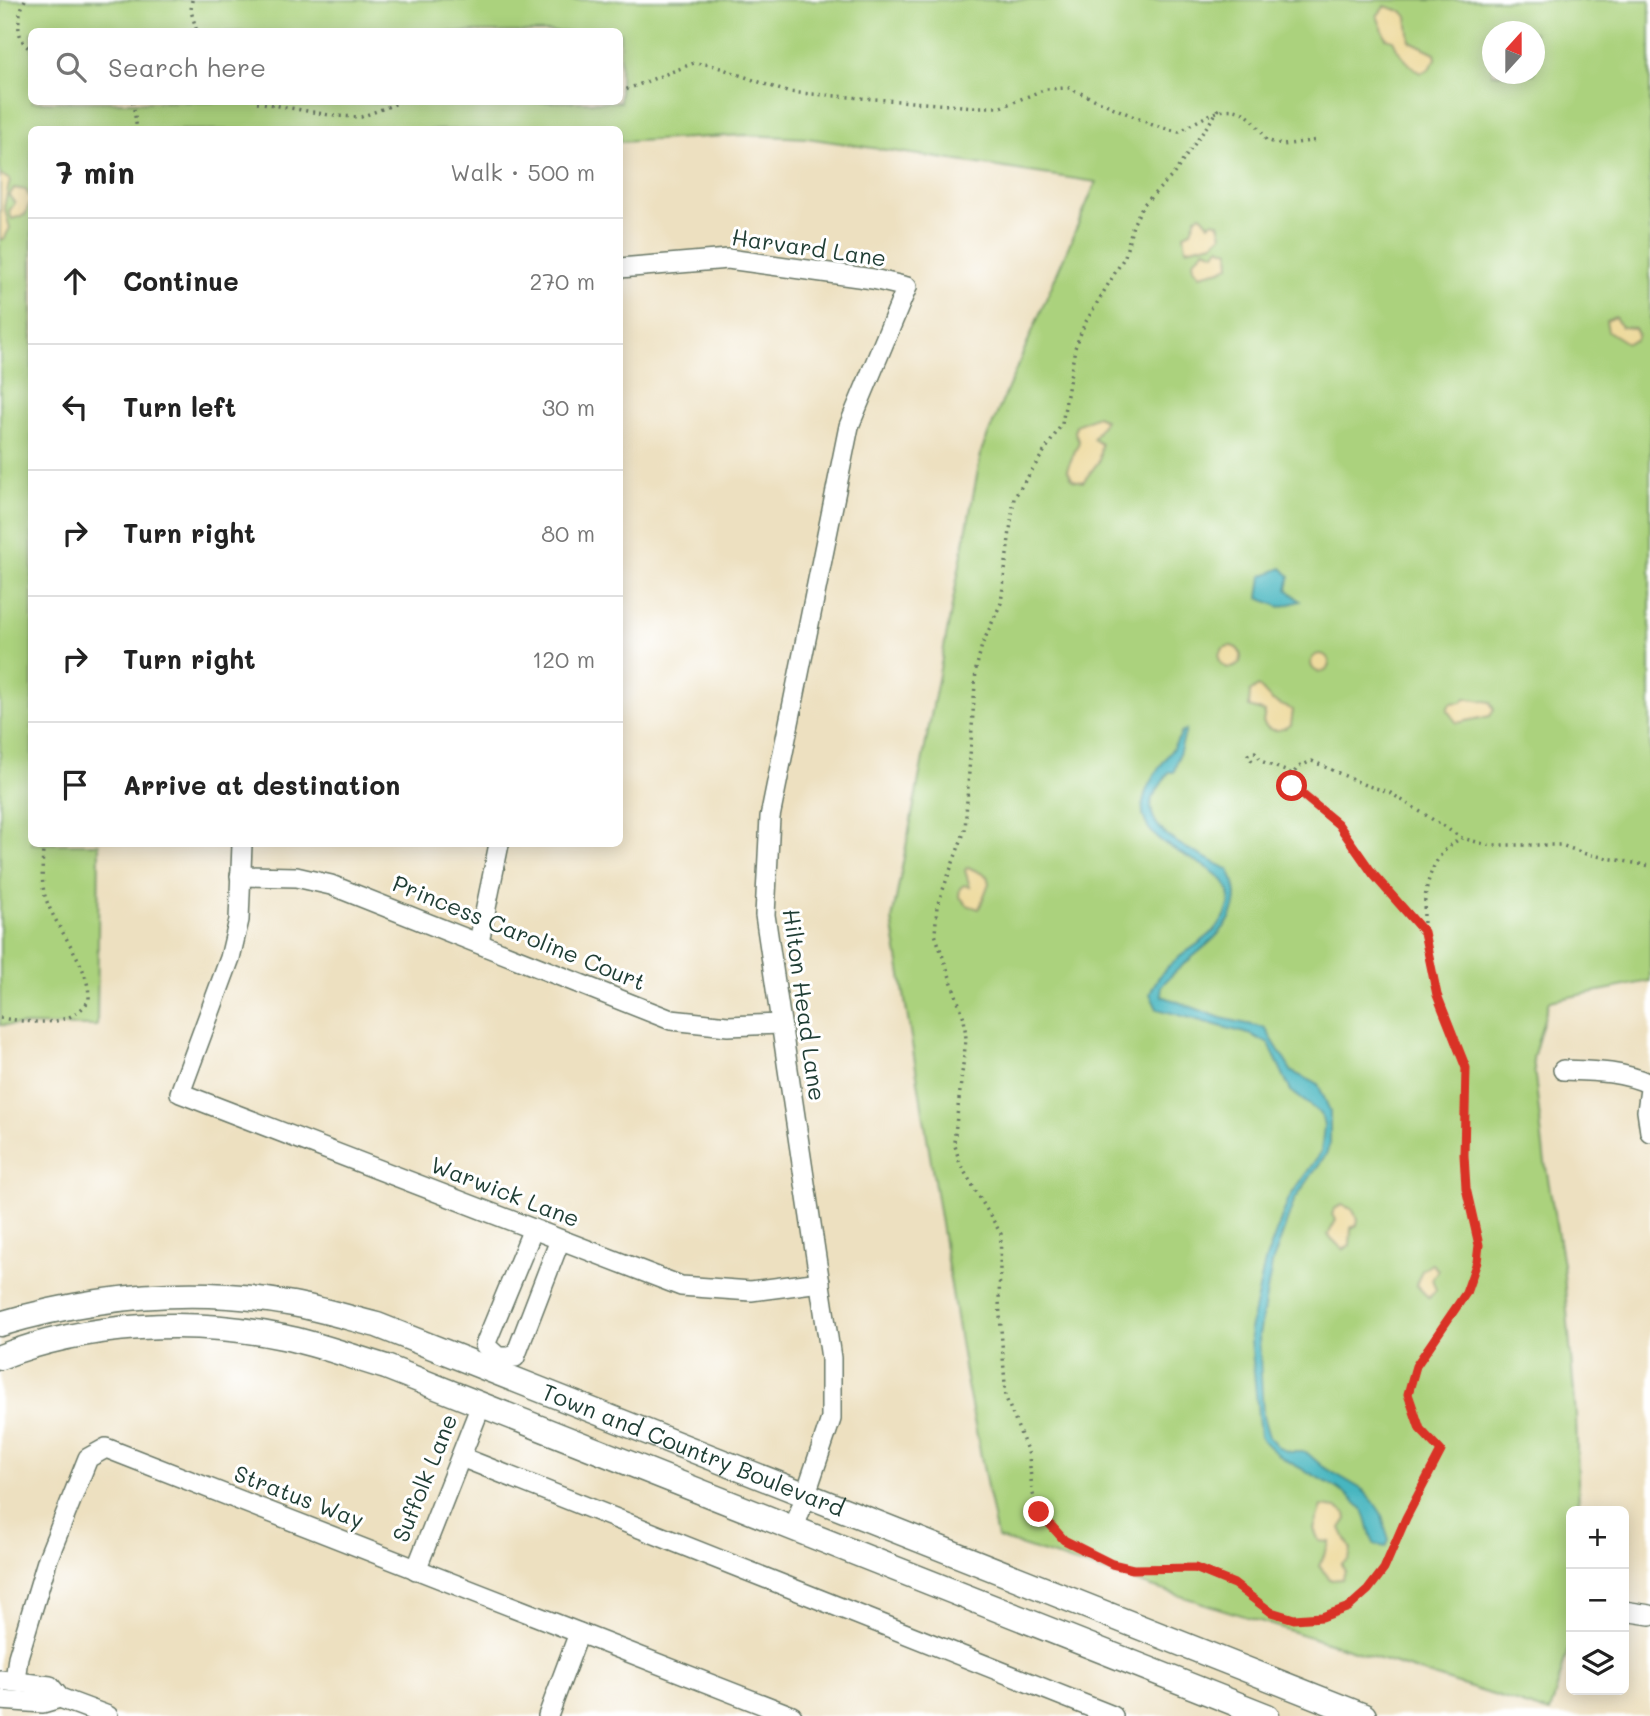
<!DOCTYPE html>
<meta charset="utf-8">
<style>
:root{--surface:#fff;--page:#f2f2f2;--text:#222;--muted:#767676;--line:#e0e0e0}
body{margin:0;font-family:Mali,sans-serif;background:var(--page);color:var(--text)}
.controls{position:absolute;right:21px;bottom:21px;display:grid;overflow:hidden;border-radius:10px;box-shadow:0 4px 18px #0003}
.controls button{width:63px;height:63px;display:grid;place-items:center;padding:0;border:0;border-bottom:2px solid var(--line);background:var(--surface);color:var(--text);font:35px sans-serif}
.compass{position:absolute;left:1482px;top:21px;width:63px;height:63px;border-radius:50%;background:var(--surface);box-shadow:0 4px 18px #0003;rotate:21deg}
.stop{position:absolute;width:21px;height:21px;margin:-16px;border:5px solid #d93025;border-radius:50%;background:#fff}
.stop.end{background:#d93025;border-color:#fff;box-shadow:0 2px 7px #0008}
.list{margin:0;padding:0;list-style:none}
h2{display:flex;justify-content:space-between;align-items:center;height:91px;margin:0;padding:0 28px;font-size:30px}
h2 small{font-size:23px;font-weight:400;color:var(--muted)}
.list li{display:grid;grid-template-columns:46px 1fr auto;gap:21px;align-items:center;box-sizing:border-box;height:126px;padding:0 28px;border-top:2px solid var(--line)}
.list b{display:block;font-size:26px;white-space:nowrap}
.list em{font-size:23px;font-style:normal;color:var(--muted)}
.icon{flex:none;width:38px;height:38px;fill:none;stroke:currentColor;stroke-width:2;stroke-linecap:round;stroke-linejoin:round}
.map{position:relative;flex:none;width:1650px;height:1716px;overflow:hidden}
.search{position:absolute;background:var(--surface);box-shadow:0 4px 18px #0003;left:28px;top:28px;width:595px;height:77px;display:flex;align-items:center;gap:18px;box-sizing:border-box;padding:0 24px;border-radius:10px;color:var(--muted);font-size:26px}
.panel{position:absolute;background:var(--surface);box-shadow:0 4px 18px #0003;left:28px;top:126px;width:595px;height:721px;border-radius:10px}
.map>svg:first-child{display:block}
.green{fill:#abd27d;stroke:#658858;stroke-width:2;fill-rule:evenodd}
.sand{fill:#eeda9e;stroke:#868c69;stroke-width:2}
.water{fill:#47b6c0;stroke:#337a7a;stroke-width:2}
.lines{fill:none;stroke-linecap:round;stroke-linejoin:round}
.minor-casing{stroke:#677665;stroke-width:22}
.major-casing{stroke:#677665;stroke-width:27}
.path{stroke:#677665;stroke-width:3.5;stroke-dasharray:2 5;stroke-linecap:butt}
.minor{stroke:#fff;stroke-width:19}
.major{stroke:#fff;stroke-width:24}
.route{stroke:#d93025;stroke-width:9}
.labels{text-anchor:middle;stroke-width:6;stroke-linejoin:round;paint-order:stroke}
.street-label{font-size:23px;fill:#1f3d34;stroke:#fff}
</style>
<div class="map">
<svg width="1650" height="1716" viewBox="0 0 1650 1716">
<rect width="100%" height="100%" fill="#fff"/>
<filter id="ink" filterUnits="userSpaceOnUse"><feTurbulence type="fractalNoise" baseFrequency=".0143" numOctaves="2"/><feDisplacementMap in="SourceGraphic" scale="14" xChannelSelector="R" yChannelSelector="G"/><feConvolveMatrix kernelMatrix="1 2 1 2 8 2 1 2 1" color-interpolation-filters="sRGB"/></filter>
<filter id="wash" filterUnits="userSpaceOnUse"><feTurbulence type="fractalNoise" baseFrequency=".00686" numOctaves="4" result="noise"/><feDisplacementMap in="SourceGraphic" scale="28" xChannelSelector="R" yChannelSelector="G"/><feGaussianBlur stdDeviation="1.57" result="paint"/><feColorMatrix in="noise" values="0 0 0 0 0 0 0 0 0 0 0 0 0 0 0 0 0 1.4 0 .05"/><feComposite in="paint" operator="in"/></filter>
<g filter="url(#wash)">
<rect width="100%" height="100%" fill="#ede0c0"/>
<!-- green -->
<path class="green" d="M0,0h1650v981l-101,20 -16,57 11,98 19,108 13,152 3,95h-8l-1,131 -20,71 -553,-175 -30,-153 -75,-465 90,-471 114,-267 -289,-44 -62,-3 -125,7v-12h-588v714h67l-2,182 -97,-1zM32,32h588v70h-588zM1492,32h42v42h-42z"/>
<!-- sand -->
<g class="sand">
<path d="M1385,6l18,6 4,5 3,24 25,12 1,6 -8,11 -8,3c-11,-8 -22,-20 -27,-33l-7,-2 -9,-22z"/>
<polygon points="0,174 10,180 4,207 10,228 4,239 0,239"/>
<polygon points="14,188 26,190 31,200 25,215 12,219 9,211 15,203 9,196"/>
<polygon points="1201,215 1209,224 1213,221 1219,223 1222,235 1213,243 1186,249 1184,234 1191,231 1196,217"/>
<polygon points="1219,247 1229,251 1230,265 1221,270 1200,275 1194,268 1193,261 1205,249 1215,253"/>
<polygon points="1615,317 1621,327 1635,328 1638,334 1636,340 1627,343 1608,331 1606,321"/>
<polygon points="1097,416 1105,420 1093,439 1101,444 1099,461 1083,482 1073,480 1067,469 1079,442 1075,432 1076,425"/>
<circle cx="1230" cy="657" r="11"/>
<circle cx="1320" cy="663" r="9"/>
<path d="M1258,686l14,15 21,9 -2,15c-10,6 -22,9 -28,-3l2,-10 -16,-5 1,-15z"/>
<polygon points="1465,698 1490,702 1494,710 1490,716 1457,723 1447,710 1450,703 1462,702"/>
<polygon points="968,867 987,876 989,883 979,909 967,905 959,896 960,888 964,885 970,887 965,870"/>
<polygon points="1342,1205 1352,1209 1358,1220 1357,1225 1351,1228 1350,1245 1343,1250 1328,1235 1336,1220 1332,1215 1334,1209"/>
<polygon points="1432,1264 1438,1270 1432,1279 1436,1290 1429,1298 1416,1285 1422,1270"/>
<polygon points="1322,1506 1336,1508 1346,1514 1347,1519 1341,1528 1351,1550 1349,1559 1341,1564 1345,1571 1342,1579 1331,1580 1319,1566 1330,1542 1319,1541 1314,1529"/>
</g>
<!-- water -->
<g class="water">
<polygon points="1282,568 1290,576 1287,589 1300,601 1280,607 1259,598 1262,576"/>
<path d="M1186,730l-12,42h-5l-17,26c-9,40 53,57 77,72 29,57 -40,80 -68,117l1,9 59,22 44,10 27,44 26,12 12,27v32l-4,11 -32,47 -22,63 -13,71 4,81 6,21 10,11 10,4h17l16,14 41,24 10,11 8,12 8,28 -3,6 -11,-2c-7,-11 -6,-27 -13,-36 -28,-33 -76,-38 -102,-72l-10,-108 15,-67 24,-64 32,-46 3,-26 -3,-12 -30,-23 -22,-47 -17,-9 -95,-26 -7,-15c16,-44 64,-46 78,-85 18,-51 -94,-50 -85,-107 5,-26 28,-46 39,-70z"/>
</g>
</g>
<g filter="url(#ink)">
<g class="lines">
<!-- minor casing -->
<g class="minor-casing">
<g id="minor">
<polyline points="620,268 728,259 873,279 907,287 849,426 770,817 765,915 831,1358 831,1419 794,1529"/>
<polyline points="242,844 239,920 230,958 180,1093 681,1286 751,1291 820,1282"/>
<polyline points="240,876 296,877 331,885 671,1020 728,1026 781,1024"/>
<polyline points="479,942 499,844"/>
<path d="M1563,1070c30,1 59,1 87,14"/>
<polyline points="1650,1089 1647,1111 1650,1132"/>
<polyline points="533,1229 485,1345 498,1357 515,1357 560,1240"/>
<polyline points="461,1457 1113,1716"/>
<polyline points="416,1570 481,1405"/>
<polyline points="1624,1611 1650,1615"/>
<polyline points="0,1680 50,1686 60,1698 108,1716"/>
<polyline points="15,1681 18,1657 48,1558 88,1458 106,1448 792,1716"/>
<polyline points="0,1700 43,1703 60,1698"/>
<polyline points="548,1716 579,1633"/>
</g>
</g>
<!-- major casing -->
<g class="major-casing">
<g id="major">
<path id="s1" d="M0,1324c95,-28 195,-38 293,-20 28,5 56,14 84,21l987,391"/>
<path d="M0,1357c88,-34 191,-39 283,-20 35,7 69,20 103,30l881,349"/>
</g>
</g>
<!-- path -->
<g class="path">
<path d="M25,0c-8,16 -11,40 7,50"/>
<polyline points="192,0 191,11 197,32"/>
<path d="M620,92l74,-29 18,2 75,27 187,15h27l45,-18 23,-1 86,38 24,6c37,-22 62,-40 87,8l17,5 35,-5"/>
<polyline points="133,102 137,130"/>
<polyline points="257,102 335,116 361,117 400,102"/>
<polyline points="1219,109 1173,175 1143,205 1133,225 1125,256 1084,325 1075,348 1062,424 1014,498 1001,603 982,645 976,669 965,830 937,906 935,934 964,1018 966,1039 954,1142 960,1164 1001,1234 999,1301 1006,1398 1029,1455 1032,1491 1039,1512 1064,1540 1080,1551 1112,1564 1133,1569 1195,1568 1234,1584 1271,1612 1294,1619 1322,1617 1349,1607 1368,1590 1384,1569 1406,1518 1441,1451 1420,1428 1408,1394 1416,1366 1466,1293 1477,1262 1479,1245 1466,1188 1463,1155 1466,1067 1437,995 1424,932 1373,874 1338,823 1292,786 1293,774"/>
<polyline points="1252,761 1248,755 1255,752 1261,761 1293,774 1298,767 1312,761 1365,785 1389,792 1462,838 1488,845 1561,845 1586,854 1650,866"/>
<path d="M1424,930c-1,-35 3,-75 38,-92"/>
<path d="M0,1018c32,4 69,12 89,-18 1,-36 -31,-67 -43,-101 -6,-16 -3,-38 -3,-55"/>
</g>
<!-- minor -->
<use href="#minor" class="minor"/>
<!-- major -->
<use href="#major" class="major"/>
</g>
</g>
<g class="lines" filter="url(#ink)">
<!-- route -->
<polyline class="route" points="1039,1512 1064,1540 1112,1564 1133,1569 1195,1568 1234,1584 1271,1612 1294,1619 1322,1617 1349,1607 1368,1590 1384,1569 1406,1518 1441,1451 1420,1429 1408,1394 1416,1366 1466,1293 1477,1262 1479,1245 1466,1188 1464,1155 1466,1068 1437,995 1424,932 1373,874 1338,824 1292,786"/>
</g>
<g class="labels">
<!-- street labels -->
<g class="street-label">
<text transform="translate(809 248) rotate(8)" y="8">Harvard Lane</text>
<text transform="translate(519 933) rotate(22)" y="8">Princess Caroline Court</text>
<text transform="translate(804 1005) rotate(82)" y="8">Hilton Head Lane</text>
<text transform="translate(505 1192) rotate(21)" y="8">Warwick Lane</text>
<text dy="8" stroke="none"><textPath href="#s1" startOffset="723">Town and Country Boulevard</textPath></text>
<text transform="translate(425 1478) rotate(-68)" y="8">Suffolk Lane</text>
<text transform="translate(299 1497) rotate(21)" y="8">Stratus Way</text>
</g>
</g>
</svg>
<div class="controls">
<button>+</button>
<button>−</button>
<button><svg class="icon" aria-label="layers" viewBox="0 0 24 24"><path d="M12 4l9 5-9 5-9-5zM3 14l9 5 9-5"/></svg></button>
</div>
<svg class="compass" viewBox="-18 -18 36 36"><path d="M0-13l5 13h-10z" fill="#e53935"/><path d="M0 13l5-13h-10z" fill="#767676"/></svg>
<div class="stop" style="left:1292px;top:786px"></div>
<div class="stop end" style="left:1039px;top:1512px"></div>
<div class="search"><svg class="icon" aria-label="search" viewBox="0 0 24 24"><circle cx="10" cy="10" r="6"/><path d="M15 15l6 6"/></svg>Search here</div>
<section class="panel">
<h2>7 min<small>Walk · 500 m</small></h2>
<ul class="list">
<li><svg class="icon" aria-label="ahead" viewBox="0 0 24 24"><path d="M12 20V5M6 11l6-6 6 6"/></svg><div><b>Continue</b></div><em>270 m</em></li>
<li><svg class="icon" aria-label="left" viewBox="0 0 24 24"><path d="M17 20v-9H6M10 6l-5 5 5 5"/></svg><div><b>Turn left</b></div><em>30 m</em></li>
<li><svg class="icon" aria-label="right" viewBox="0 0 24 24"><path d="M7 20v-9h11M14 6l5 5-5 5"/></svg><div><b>Turn right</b></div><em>80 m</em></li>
<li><svg class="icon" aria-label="right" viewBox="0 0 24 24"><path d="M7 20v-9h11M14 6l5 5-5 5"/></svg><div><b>Turn right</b></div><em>120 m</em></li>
<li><svg class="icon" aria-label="arrive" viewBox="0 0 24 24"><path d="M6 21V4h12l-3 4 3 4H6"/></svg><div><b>Arrive at destination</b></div></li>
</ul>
</section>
</div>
